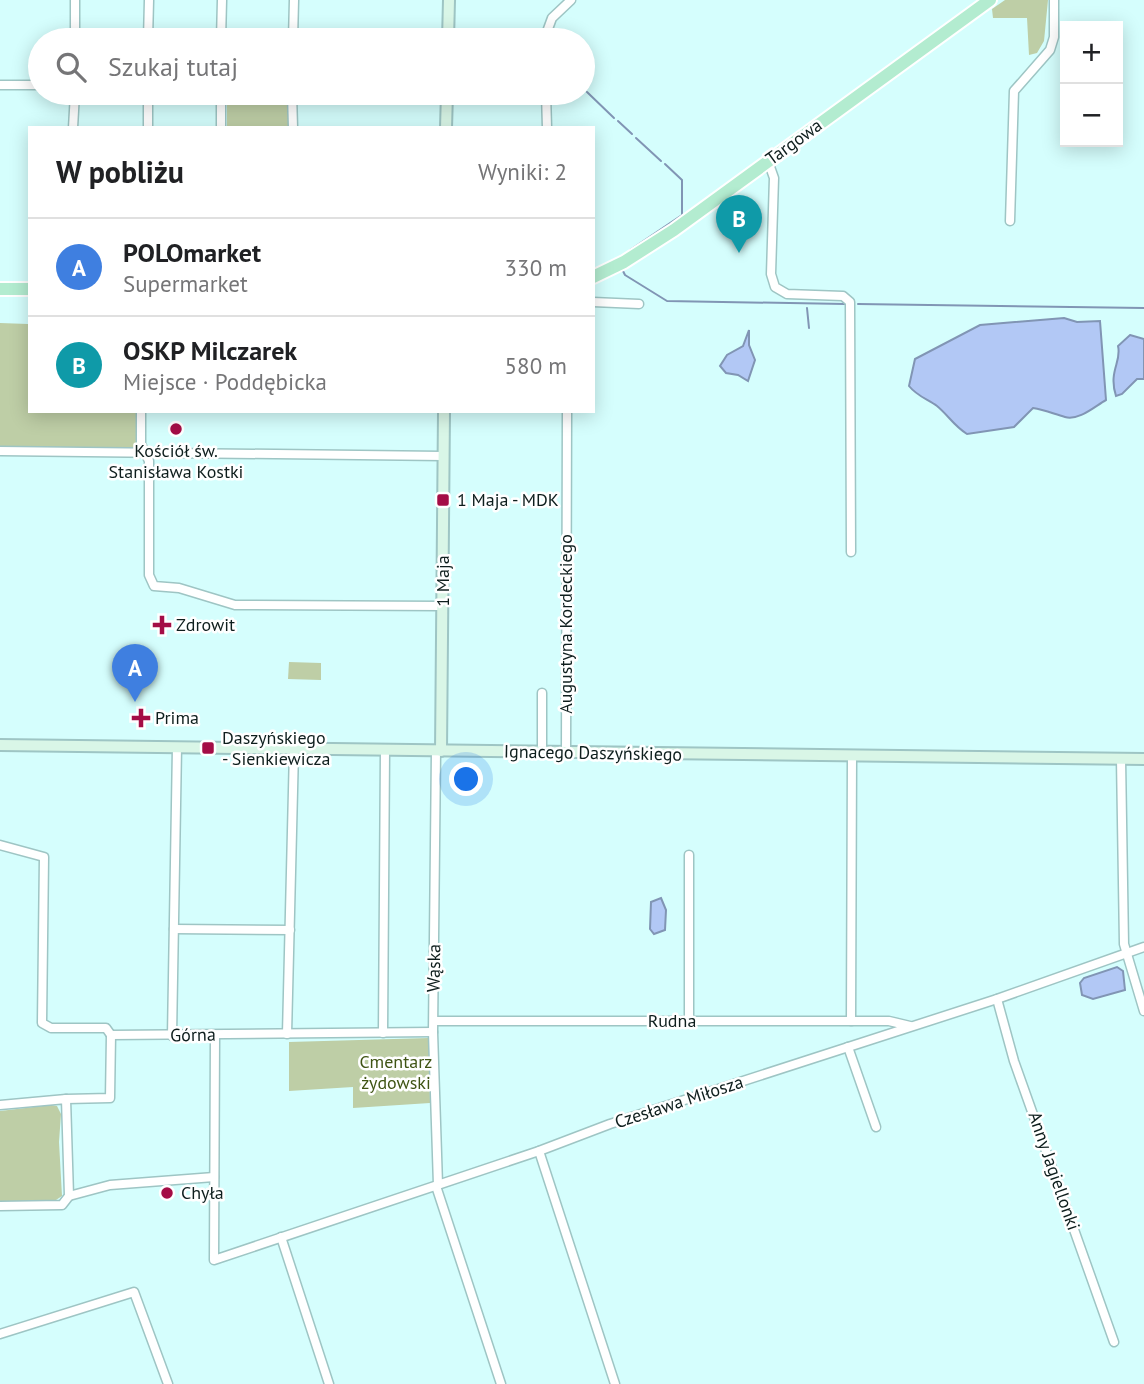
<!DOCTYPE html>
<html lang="pl">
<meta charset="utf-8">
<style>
:root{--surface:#fff;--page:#f6f6f6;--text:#202124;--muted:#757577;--line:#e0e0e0;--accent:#a40d46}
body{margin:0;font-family:"PT Sans",sans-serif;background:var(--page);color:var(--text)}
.controls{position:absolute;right:21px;top:21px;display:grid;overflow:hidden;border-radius:0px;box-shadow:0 4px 18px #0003}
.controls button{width:63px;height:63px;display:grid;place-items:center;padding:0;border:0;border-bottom:2px solid var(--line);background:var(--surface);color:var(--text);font:35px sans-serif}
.you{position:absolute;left:467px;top:780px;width:24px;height:24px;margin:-18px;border:5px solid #fff;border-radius:50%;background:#1a73e8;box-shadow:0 0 0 10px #1a73e833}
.badge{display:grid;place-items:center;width:46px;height:46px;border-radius:50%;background:var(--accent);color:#fff;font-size:23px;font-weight:700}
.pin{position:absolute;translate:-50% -58px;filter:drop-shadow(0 2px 4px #0008)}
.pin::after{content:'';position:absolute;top:37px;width:24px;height:21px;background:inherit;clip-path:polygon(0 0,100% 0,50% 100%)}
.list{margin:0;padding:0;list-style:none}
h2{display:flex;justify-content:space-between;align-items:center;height:91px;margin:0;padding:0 28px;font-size:30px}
h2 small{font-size:23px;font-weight:400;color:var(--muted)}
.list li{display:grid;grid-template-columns:46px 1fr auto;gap:21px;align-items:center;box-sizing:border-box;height:98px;padding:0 28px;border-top:2px solid var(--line)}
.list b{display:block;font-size:26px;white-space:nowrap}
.list p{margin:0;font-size:23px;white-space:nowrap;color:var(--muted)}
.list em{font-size:23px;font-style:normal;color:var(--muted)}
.icon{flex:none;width:38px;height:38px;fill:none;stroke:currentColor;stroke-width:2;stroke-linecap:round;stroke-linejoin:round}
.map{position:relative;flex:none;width:1144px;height:1384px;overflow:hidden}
.search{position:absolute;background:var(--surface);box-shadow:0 4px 18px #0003;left:28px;top:28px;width:567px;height:77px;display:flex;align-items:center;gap:18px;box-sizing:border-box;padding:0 24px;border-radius:38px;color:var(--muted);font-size:26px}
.panel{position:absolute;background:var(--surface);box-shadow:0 4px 18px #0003;left:28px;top:126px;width:567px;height:287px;border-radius:0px}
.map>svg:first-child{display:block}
.green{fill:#becea6}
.water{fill:#b2c8f5;stroke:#8195b4;stroke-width:2}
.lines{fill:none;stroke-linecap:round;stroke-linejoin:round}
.stream{stroke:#8195b4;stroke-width:2}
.street-casing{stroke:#9ec5c4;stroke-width:11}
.secondary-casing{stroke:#9ec5c4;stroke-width:14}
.primary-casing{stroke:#fff;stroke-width:16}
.street{stroke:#fff;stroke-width:8}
.secondary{stroke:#d9f6e7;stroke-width:10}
.primary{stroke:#b3ecd0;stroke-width:12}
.poi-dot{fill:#a40d46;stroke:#fff;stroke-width:2.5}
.labels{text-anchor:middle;stroke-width:5;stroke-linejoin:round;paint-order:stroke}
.street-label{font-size:18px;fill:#0e1e1d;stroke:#fff}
.poi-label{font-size:18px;fill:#0e1e1d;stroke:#fff;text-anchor:start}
.park-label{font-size:18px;fill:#3f5414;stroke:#fff}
</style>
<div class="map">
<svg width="1144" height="1384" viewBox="0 0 1144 1384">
<rect width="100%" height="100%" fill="#d5fefd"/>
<!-- green -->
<g class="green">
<polygon points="1005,0 1048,0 1044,41 1037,53 1029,55 1027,18 993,18 992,9"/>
<polygon points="227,94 288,95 288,128 227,128"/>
<polygon points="30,319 30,411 137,411 136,450 0,446 0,323 28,324"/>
<polygon points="289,662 321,663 321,680 288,679"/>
<polygon points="429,1038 430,1103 353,1108 353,1087 289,1091 289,1042"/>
<polygon points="51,1105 57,1106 61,1114 59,1142 62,1196 56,1200 0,1202 0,1111"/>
</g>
<!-- water -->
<g class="water">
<path d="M1064,318l13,4 23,-1 6,79c-11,6 -27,21 -41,17 -11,-3 -20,-7 -32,-9l-19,19 -47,7c-13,-8 -19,-19 -30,-28 -10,-7 -20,-10 -28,-20l6,-27 65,-34z"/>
<polygon points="749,330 749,345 755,360 748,381 738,375 726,373 720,366 727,355 743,346"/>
<path d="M1130,335l14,4v40h-7l-15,15 -6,2c-8,-25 6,-34 2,-50z"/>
<polygon points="661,898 666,910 665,930 654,934 650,929 651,902"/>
<polygon points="1117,967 1123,971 1125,990 1093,999 1082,995 1080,983 1084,978"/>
</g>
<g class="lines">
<!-- stream -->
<g class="stream">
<polyline points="587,92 614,118"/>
<polyline points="618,121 632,134"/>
<polyline points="636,138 661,161"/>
<polyline points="630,250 682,215 682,180 665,164"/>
<polyline points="623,271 625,275 667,301 845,304"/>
<polyline points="858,304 1144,308"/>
<polyline points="807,308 809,328"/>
</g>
<!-- street casing -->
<g class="street-casing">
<g id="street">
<polyline points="75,0 75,40"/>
<polyline points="148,40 149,0"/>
<polyline points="221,40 222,0"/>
<polyline points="293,40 294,0"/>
<polyline points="544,40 552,18 571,0"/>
<polyline points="0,85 40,85"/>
<polyline points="148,93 148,128"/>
<polyline points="292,93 293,128"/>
<polyline points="546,93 547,128"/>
<polyline points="73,128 75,93"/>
<polyline points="221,128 221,93"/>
<polyline points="768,161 774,178 771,274 775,287 787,294 843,296 850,302 851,552"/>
<polyline points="1010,221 1014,91 1050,50 1054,37 1054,0"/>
<polyline points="593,302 639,304"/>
<polyline points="141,411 141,444 149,461 149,575 154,586 179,588 235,605 442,606"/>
<polyline points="0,451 443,456"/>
<polyline points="436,751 433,1032 438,1185"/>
<polyline points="542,753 542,693"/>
<polyline points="566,753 567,411"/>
<polyline points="1121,759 1124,944 1144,1011"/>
<polyline points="0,845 44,857 42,1023 51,1028 106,1028 111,1035"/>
<polyline points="174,929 290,930"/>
<polyline points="997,999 1014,1061 1114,1342"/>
<polyline points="434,1021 889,1021 910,1026"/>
<polyline points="689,1021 689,855"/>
<polyline points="851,1021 852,756"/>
<polyline points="383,1033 385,750"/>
<polyline points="287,1034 294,750"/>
<polyline points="111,1035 433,1032"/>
<polyline points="215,1035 214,1260 539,1151 610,1124 997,999 1144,947"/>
<polyline points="172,1036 177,747"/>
<polyline points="848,1047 876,1127"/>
<polyline points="66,1099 110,1098 111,1035"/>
<polyline points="0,1105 66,1099 69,1196 62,1205 0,1206"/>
<polyline points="539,1151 615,1384"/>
<polyline points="436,1186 501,1384"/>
<polyline points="69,1196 110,1185 214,1177"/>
<polyline points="281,1237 329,1384"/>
<polyline points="0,1334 134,1292 168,1384"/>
</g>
</g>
<!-- secondary casing -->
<g class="secondary-casing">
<g id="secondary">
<polyline points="448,40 449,0"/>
<polyline points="446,128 447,93"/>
<polyline points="0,745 1144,759"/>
<polyline points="441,751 444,411"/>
</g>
</g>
<!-- primary casing -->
<g class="primary-casing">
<g id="primary">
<polyline points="593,277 624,262 674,230 990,0"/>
<polyline points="0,289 30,289"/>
</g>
</g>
<!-- street -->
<use href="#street" class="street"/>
<!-- secondary -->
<use href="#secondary" class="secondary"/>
<!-- primary -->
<use href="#primary" class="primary"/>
</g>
<!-- markers -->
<g class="poi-dot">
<circle cx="176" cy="429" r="7"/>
<rect x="436" y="493" width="14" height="14" rx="3.5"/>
<path d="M158.5 614.5h7v7h7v7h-7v7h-7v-7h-7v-7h7z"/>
<path d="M137.5 707.5h7v7h7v7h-7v7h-7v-7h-7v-7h7z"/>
<rect x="201" y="741" width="14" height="14" rx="3.5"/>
<circle cx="167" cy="1193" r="7"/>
</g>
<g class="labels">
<!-- street labels -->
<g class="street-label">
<text transform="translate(794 142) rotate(-36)" y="6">Targowa</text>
<text transform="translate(443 581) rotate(-90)" y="6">1 Maja</text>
<text transform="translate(566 624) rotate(-90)" y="6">Augustyna Kordeckiego</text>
<text transform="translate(593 753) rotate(1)" y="6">Ignacego Daszyńskiego</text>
<text transform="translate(434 968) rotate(-89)" y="6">Wąska</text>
<text x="672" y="1027">Rudna</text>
<text transform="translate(193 1035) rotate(-1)" y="6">Górna</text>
<text transform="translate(679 1102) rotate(-18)" y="6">Czesława Miłosza</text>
<text transform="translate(1054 1171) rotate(71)" y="6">Anny Jagiellonki</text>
</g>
<!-- poi labels -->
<g class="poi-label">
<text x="176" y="457" text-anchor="middle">Kościół św.<tspan x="176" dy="21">Stanisława Kostki</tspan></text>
<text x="457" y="506">1 Maja - MDK</text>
<text x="176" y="631">Zdrowit</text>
<text x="155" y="724">Prima</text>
<text x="222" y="744">Daszyńskiego<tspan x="222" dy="21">- Sienkiewicza</tspan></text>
<text x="181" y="1199">Chyła</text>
</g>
<!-- park labels -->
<g class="park-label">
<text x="396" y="1068">Cmentarz<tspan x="396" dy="21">żydowski</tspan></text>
</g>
</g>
</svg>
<div class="controls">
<button>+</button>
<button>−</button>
</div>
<div class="you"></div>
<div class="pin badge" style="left:135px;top:702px;background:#3f7fe0">A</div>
<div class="pin badge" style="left:739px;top:253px;background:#0f9aa8">B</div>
<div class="search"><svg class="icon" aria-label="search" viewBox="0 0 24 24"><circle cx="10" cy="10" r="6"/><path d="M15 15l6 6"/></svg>Szukaj tutaj</div>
<section class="panel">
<h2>W pobliżu<small>Wyniki: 2</small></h2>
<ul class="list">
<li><span class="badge" style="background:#3f7fe0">A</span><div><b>POLOmarket</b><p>Supermarket</p></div><em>330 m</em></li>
<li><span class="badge" style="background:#0f9aa8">B</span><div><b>OSKP Milczarek</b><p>Miejsce · Poddębicka</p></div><em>580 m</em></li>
</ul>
</section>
</div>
